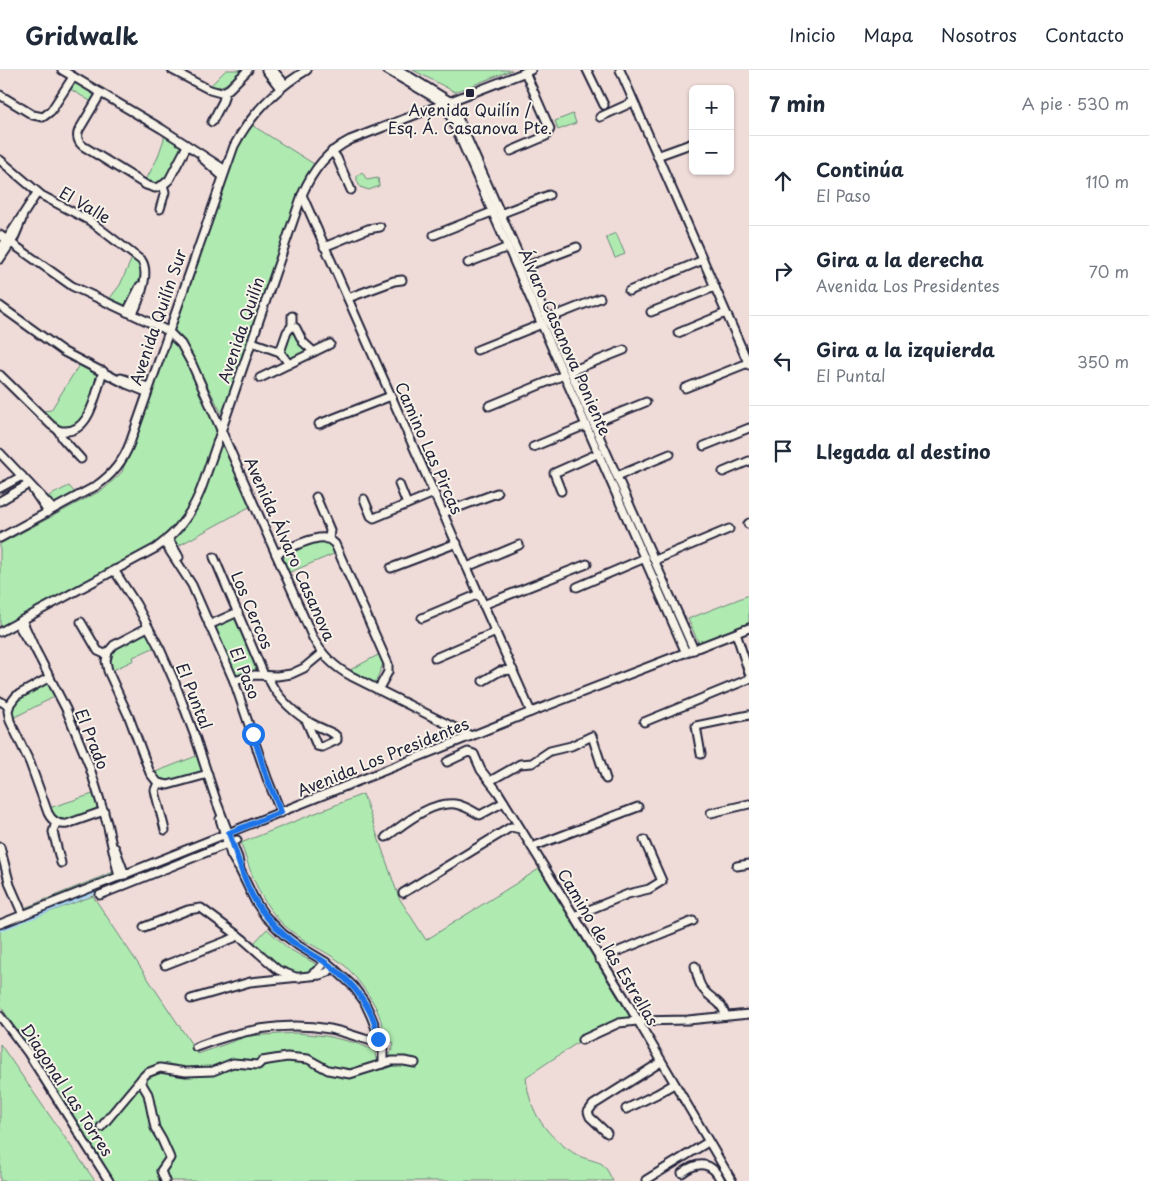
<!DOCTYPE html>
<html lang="es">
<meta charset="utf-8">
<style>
:root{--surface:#fff;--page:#f2f2f3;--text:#1f2937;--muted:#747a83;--line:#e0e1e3}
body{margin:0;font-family:"Playpen Sans",sans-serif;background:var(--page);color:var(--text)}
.controls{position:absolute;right:15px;top:15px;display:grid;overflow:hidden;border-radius:8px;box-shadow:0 1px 4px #0004}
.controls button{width:45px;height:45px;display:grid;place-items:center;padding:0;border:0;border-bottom:1px solid var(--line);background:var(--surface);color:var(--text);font:25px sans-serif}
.stop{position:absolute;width:15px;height:15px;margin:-11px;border:4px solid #1a73e8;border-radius:50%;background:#fff}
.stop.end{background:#1a73e8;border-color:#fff;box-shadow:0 1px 5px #0008}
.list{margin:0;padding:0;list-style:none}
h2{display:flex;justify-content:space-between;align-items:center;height:65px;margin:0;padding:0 20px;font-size:21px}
h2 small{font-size:16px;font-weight:400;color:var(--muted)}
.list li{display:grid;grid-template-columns:32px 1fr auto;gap:15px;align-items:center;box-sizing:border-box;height:90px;padding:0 20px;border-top:1px solid var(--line)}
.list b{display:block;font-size:19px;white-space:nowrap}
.list p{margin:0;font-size:16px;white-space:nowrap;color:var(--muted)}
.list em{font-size:16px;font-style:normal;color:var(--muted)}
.icon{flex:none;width:28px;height:28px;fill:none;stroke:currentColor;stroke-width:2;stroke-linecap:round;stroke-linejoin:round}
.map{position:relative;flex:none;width:749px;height:1111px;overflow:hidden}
header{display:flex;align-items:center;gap:30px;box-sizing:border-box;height:70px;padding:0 25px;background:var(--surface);border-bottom:1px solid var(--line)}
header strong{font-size:24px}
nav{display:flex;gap:28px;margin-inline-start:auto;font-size:18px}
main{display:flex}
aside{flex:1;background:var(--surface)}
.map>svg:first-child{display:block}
.green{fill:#afebb1;stroke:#688676}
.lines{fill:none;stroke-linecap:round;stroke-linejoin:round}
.canal{stroke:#aad7f6;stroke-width:5}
.minor-casing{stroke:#22223b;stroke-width:11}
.minor{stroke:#f7f3e8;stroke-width:7}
.route{stroke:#1a73e8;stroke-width:6}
.poi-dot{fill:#22223b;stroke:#f7f3e8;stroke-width:2}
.labels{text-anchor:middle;stroke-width:4;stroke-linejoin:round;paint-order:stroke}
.poi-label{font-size:16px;fill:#22223b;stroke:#f7f3e8}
.street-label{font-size:16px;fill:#22223b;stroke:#f7f3e8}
</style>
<header>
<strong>Gridwalk</strong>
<nav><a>Inicio</a><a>Mapa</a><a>Nosotros</a><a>Contacto</a></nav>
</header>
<main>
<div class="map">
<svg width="749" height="1111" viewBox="0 0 749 1111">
<rect width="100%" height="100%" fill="#efdbd8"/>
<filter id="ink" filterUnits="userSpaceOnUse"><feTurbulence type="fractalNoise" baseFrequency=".02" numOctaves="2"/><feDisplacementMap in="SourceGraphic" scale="10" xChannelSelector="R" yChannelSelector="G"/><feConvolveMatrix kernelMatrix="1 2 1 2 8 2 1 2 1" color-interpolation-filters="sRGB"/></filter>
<g filter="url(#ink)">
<!-- green -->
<g class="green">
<path d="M226,0h15c-9,8 -17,21 -30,15z"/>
<polygon points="413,0 512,0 455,22"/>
<polygon points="74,12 77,12 96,23 96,27 92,32 70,19"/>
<polygon points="573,44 576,53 558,60 555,51"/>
<polygon points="247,52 314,94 301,121 222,344 187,276 174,260 241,66"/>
<path d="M164,66l15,9 1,4c-8,16 -14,44 -36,30l3,-1 10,-19 7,-20z"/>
<polygon points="362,102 367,110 378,108 379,116 369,120 360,117 357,110 357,106"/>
<polygon points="616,163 625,184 615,188 606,167"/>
<path d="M132,188c18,13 3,28 -3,44l-4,3 -15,-7 10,-13z"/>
<polygon points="293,260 307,282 290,291 282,283 289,263"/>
<path d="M172,270l12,16 33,74v6c-11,32 -19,67 -42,92 -6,7 -14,12 -21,18l-154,83v-85l104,-55 18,-17 46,-131z"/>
<path d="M79,295l18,10c-5,16 -13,62 -38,50 -6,-3 -11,-10 -15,-14l7,-1z"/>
<polygon points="221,377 223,377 227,382 251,436 176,477 173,472 172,468 187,451 218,379"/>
<polygon points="69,416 76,424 52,437 45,428"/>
<polygon points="324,469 332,475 336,483 288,503 282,488 314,472"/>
<polygon points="749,525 749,554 699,574 688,549"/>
<polygon points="234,547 236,547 259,601 238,607 235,605 214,557"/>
<polygon points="146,562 148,563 155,577 133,587 134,590 111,601 109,588 113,579"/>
<polygon points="380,584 383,594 375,613 373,614 348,601"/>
<path d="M45,613l5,1 6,12 -43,22c-6,-19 19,-27 32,-35z"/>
<path d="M199,685l5,15 -1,2c-19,6 -35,18 -50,1z"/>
<path d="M96,723l4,14 -1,2c-19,8 -37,22 -50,-1z"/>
<path d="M363,724l36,104 27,42 113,-71 94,153 -21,2 -14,5 -72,48c3,36 21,60 51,78 7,4 21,6 25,9 5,4 8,12 11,17h-500l-113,-176v-75l93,-34 105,158 50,-18 49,-3 29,3 30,7 15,6 4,3 1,7 13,-2 5,-13c-12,-10 -12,-27 -20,-40 -6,-11 -14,-21 -22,-31 -13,-16 -35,-24 -51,-35 -37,-24 -47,-55 -60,-95z"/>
<polygon points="113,802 115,806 23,842 21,837 27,837"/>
<path d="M267,859l22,20 27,15 1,3c-25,19 -46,-7 -64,-23z"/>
<polygon points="0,974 95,1111 0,1111"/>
</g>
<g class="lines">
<!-- canal -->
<polyline class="canal" points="0,859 94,822"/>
<!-- minor casing -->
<g class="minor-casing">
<g id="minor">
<polyline points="62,0 162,59 224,99"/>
<polyline points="172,0 210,20 221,23 229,19 248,0"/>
<polyline points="266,0 280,18"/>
<polyline points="273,0 285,14"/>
<polyline points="387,0 445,34 686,583"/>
<polyline points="399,0 451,32 694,580"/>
<polyline points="587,0 604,35"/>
<polyline points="620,0 749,295"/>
<path d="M101,23l-22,37c-3,6 -1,12 4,16l63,39 9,3 8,-3 6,-5 18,-34"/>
<polyline points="0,25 33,45 43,47 51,41 73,7"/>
<polyline points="600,47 633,32"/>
<polyline points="212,52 223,31 225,23"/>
<polyline points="332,81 337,88 351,120"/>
<polyline points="511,81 546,66 550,59 525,2"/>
<polyline points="657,86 693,73"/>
<polyline points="202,88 222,106"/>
<path d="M0,90l41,35 49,26 52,40c8,13 -3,40 -9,53"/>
<polyline points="302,125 531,642"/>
<polyline points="160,139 165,122 163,115"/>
<polyline points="500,144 549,125"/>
<path d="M0,165l72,51 96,45 13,13 11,20 121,274c9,17 21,29 38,38l120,60"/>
<polyline points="434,165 492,142"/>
<polyline points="324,177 368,159 380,157"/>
<polyline points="0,180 37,123"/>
<polyline points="0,189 14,168 22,149"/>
<polyline points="468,193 508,177"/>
<polyline points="524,197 577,177"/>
<polyline points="629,221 703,190"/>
<polyline points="348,228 394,211 402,210"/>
<polyline points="0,236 64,282 126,314 146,322"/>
<polyline points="127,242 140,216"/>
<polyline points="651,242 715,217"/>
<polyline points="292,246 292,256"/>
<polyline points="547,249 600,228"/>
<polyline points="678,263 726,243"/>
<polyline points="252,272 280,282 289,294"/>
<polyline points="477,280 542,254"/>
<polyline points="280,282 287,262 292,256 296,258 303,272 314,282"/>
<polyline points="571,301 624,280"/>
<polyline points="0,305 51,355 58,360 63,369 81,389"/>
<polyline points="121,308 148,317"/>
<polyline points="260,308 330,274"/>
<polyline points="685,318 748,293"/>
<polyline points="489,336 564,305"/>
<polyline points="594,353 646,332"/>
<polyline points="319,354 391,326"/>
<path d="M58,360c32,9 38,-38 45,-59"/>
<polyline points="704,376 749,358"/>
<polyline points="533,377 586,355"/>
<polyline points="0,383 53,439"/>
<polyline points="723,402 749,391"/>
<polyline points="617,406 670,384"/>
<polyline points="399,414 407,434"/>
<polyline points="0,418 22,406"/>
<polyline points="33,420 48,442"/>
<polyline points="561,421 554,403 599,383"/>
<polyline points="316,427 330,460 329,469"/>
<polyline points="364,429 371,446 374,448 434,423"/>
<polyline points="0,431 29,414"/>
<polyline points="443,443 497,423"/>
<polyline points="748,454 749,453"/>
<path d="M0,468l96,-52c16,-11 27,-24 34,-43l104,-297c17,-32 41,-57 73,-76"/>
<polyline points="168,468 179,487"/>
<polyline points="164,472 192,515 234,611 267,708 281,743"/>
<path d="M276,484c10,-5 39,-18 49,-16 4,1 7,3 10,6l53,120v8l-10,18"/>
<polyline points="214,487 264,605"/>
<polyline points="655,490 729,459"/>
<polyline points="467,497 519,475"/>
<polyline points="391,498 457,473"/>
<polyline points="114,500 136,534 160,579 175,613 196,669 217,733 238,788 240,800 255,831 265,846 283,864 299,876 329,894 353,916 364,931 371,946 378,964 377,971"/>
<polyline points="577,517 645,488"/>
<polyline points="483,535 587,494"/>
<polyline points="422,548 479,524"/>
<polyline points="22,550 35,579 66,639 89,695 107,753 119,807"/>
<polyline points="81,552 98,581 107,585"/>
<polyline points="17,553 29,573"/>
<polyline points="209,555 238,542"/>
<polyline points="148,557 114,575 108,582 106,591 108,601 129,647 150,703 158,713 168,715 208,704"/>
<path d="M0,562l156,-84c23,-16 38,-38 47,-64l99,-289c10,-24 24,-43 48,-55l181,-70"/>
<polyline points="737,566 749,603"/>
<polyline points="435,588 496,562"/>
<path d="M268,606c5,17 23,34 38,44 8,6 19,9 28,14l3,3v3l-15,7 -5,-1 -11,-26"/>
<path d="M50,607l-34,19 -6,8 -2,7 2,10 20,42 18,50c4,8 10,12 19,11l37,-13"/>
<polyline points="234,611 254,605 277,606 291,604 304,598 322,583"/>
<polyline points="483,611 500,601 513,600"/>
<polyline points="0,631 9,636"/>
<polyline points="644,652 749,609"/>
<polyline points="701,684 696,656 749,645"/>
<polyline points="447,692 468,682 474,684 481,700 498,722 624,927 732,1111"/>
<polyline points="490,711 520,694 532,693 550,681 571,676 592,666 606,709"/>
<polyline points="158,713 155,720 156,725 165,760"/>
<polyline points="711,743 749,734"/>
<polyline points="220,749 231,785 238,797"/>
<polyline points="56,752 53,762 61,793"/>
<path d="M386,767c20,-14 43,-35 69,-33 8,1 18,7 25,11l24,-13"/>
<polyline points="0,777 10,815 23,845"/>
<polyline points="532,777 638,737"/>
<polyline points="115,778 125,805"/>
<polyline points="737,796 749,794"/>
<polyline points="403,823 511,757 520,759"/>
<polyline points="100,825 237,770"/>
<polyline points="574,846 628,824 649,819 662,811 644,770"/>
<polyline points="0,854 531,642 749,558"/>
<polyline points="144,857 188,840 201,838 244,870 278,900 298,908"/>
<polyline points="599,889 693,851"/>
<polyline points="165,895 239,866"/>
<path d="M695,896c2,8 3,17 8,23 9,12 17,10 23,27"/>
<polyline points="311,905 320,898 325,892"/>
<polyline points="191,929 250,912 320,905 328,902 332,897"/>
<polyline points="0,946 28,983 109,1111"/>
<polyline points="582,970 619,953 637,951 688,950 749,944"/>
<polyline points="377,971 383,979 383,994"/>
<path d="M196,977c44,-17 87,-26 134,-18 15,3 30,9 45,13l2,-1"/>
<polyline points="142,1008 142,1014 148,1024 155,1058 162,1070 170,1088 161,1101 165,1111"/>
<polyline points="626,1039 657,1024 674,1014"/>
<polyline points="101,1057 142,1008 147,1003 160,998 186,1002 213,1001 233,993 258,995 262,991 287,987 308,989 328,1000 350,1004 392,991 404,991 415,993"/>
<polyline points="607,1063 590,1047 588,1042 593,1035 661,992"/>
<path d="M682,1103c16,-12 30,-12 39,8"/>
<polyline points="646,1110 708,1072"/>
</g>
</g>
<!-- minor -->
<use href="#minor" class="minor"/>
</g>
</g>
<g class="lines" filter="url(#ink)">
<!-- route -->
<path class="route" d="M253,664l14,44 14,34 -52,21c11,29 16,59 37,83 10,12 21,23 34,31 9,6 20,11 29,18 24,17 46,45 49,74"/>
</g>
<!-- markers -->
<rect class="poi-dot" x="465" y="18" width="10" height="10" rx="2.5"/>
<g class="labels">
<!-- poi labels -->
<g class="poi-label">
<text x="470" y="46">Avenida Quilín /<tspan x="470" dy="18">Esq. Á. Casanova Pte.</tspan></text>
</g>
<!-- street labels -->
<g class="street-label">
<text transform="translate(85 135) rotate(30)" y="6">El Valle</text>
<text transform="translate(158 247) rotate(-71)" y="6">Avenida Quilín Sur</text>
<text transform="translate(241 260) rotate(-71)" y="6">Avenida Quilín</text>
<text transform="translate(565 272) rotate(66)" y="6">Álvaro Casanova Poniente</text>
<text transform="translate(429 378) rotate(66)" y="6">Camino Las Pircas</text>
<text transform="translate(290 479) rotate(66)" y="6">Avenida Álvaro Casanova</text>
<text transform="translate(252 540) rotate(67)" y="6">Los Cercos</text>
<text transform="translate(245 603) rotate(68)" y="6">El Paso</text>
<text transform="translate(194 626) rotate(68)" y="6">El Puntal</text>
<text transform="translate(92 669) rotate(68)" y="6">El Prado</text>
<text transform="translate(383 687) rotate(-22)" y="6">Avenida Los Presidentes</text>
<text transform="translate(608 877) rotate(59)" y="6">Camino de las Estrellas</text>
<text transform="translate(67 1020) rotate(57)" y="6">Diagonal Las Torres</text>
</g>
</g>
</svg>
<div class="controls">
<button>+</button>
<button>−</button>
</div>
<div class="stop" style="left:253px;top:664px"></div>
<div class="stop end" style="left:378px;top:969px"></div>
</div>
<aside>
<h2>7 min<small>A pie · 530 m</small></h2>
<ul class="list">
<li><svg class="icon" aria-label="ahead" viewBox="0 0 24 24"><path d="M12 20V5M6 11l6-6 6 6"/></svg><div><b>Continúa</b><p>El Paso</p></div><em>110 m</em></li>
<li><svg class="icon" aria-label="right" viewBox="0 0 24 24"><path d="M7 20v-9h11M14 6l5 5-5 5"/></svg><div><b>Gira a la derecha</b><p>Avenida Los Presidentes</p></div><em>70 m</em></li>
<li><svg class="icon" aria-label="left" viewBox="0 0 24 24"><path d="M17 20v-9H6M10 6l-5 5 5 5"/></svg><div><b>Gira a la izquierda</b><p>El Puntal</p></div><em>350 m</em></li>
<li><svg class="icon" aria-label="arrive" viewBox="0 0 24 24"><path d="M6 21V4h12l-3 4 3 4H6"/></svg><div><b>Llegada al destino</b></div></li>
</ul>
</aside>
</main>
